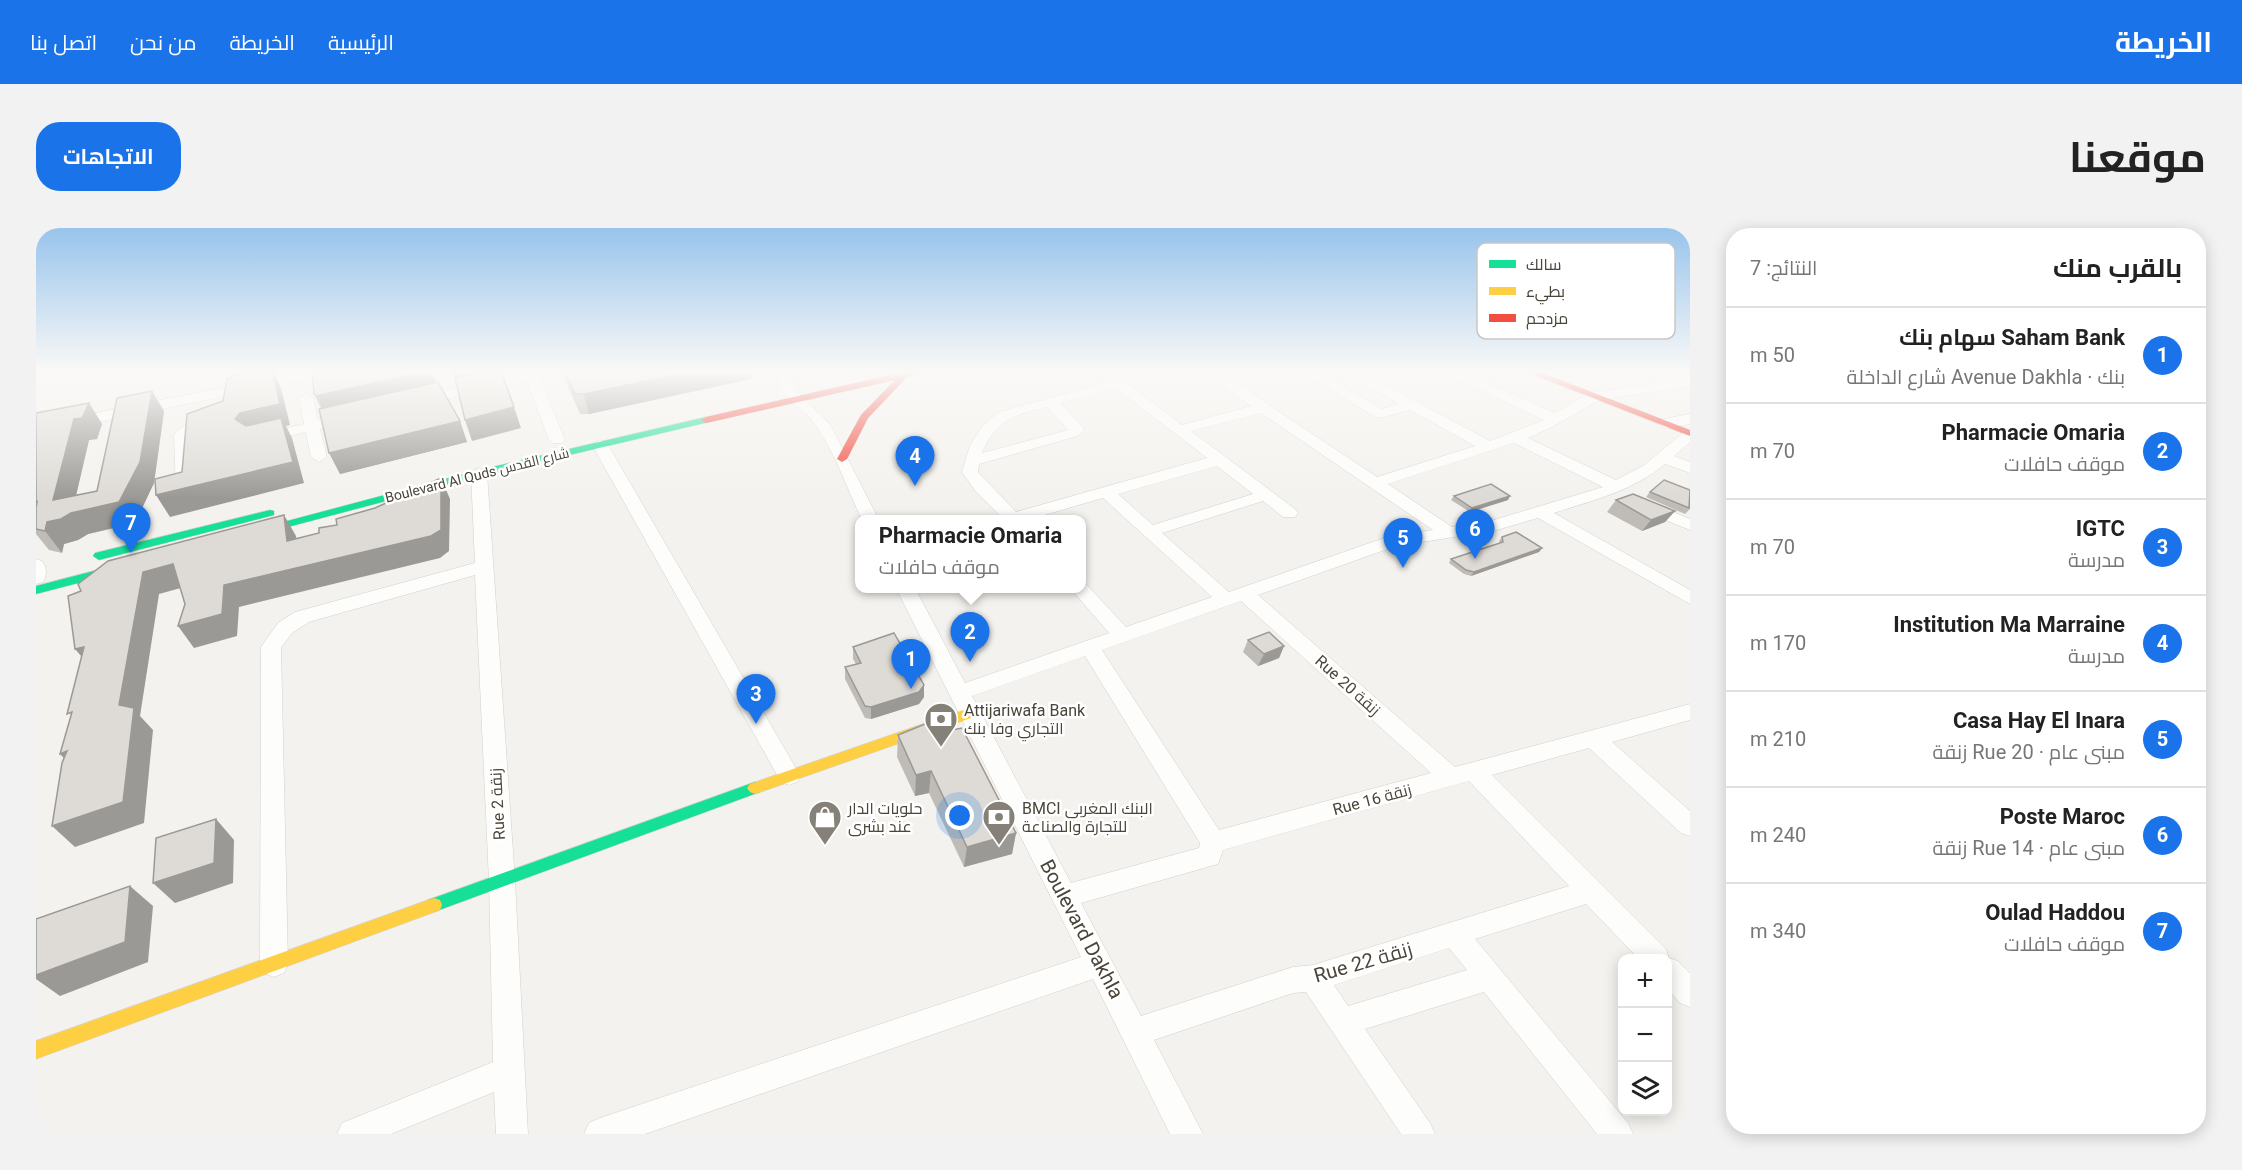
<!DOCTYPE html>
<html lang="ar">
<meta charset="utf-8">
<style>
:root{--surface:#fff;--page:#f2f2f2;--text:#222;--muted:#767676;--line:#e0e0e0;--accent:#1a73e8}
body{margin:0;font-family:Roboto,Cairo,sans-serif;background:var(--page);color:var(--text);direction:rtl}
.controls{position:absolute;right:18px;bottom:18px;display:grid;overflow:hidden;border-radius:12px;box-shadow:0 3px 15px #0003}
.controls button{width:54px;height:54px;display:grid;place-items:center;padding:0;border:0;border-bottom:2px solid var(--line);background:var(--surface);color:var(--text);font:30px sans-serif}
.you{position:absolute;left:924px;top:588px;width:21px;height:21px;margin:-15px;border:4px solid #fff;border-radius:50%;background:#1a73e8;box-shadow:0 0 0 9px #1a73e833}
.badge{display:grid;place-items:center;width:39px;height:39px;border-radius:50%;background:var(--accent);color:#fff;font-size:20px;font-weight:700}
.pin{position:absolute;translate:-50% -50px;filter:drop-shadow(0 2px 3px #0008)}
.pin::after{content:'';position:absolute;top:32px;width:21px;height:18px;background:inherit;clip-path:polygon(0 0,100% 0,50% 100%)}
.popup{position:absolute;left:819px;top:287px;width:231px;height:78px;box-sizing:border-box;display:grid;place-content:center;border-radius:12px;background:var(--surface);filter:drop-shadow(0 2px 4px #0005);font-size:20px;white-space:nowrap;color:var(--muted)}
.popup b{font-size:22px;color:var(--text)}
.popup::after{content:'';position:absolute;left:50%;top:100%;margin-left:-12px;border:12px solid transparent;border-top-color:var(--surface)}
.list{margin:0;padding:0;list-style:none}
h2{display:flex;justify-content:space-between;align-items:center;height:78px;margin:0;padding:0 24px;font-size:26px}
h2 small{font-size:20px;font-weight:400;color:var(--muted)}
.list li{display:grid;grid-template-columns:39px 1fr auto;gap:18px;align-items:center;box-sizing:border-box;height:96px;padding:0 24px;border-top:2px solid var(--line)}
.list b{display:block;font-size:22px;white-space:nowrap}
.list p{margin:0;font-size:20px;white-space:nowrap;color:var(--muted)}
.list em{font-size:20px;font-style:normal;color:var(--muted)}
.icon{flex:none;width:33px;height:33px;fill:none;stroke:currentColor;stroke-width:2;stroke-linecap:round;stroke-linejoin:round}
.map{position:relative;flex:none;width:1654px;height:906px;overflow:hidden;direction:ltr;border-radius:24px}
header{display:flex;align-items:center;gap:36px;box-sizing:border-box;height:84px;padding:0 30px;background:var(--accent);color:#fff}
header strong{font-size:28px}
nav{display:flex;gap:33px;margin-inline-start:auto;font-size:21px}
.intro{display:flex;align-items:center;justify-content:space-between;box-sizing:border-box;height:144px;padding:0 36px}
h1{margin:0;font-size:42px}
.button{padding:15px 27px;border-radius:24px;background:var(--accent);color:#fff;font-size:21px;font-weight:700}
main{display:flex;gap:36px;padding:0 36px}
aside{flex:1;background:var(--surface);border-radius:24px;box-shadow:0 3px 15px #0003}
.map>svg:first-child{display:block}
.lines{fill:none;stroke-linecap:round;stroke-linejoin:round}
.street-casing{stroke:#d2d0cb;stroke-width:1}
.fast-casing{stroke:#d3cfc5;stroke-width:1}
.slow-casing{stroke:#d3cfc5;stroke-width:1}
.jam-casing{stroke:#d3cfc5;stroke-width:1}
.street{fill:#fdfdfc;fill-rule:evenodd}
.fast{fill:#16e098;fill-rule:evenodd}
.slow{fill:#ffcf43;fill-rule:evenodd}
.jam{fill:#f24e42;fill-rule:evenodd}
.wall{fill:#bfbcb8}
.shaded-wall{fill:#9b9996}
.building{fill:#dedbd6;stroke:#9b9996;stroke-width:1.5}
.labels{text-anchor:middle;stroke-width:5;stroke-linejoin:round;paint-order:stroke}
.far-street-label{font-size:14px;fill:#4b4439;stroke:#fff}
.street-label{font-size:16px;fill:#4b4439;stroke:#fff}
.poi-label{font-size:16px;fill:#4b4439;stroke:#fff;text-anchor:start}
.near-street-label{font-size:20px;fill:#4b4439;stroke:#fff}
.key{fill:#fff;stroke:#c9c7c4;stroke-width:1.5}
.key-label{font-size:16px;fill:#4b4439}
</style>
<header>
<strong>الخريطة</strong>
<nav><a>الرئيسية</a><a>الخريطة</a><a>من نحن</a><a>اتصل بنا</a></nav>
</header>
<div class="intro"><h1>موقعنا</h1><a class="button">الاتجاهات</a></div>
<main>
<aside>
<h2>بالقرب منك<small>النتائج: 7</small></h2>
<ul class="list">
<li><span class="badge">1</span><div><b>Saham Bank سهام بنك</b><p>بنك · Avenue Dakhla شارع الداخلة</p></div><em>50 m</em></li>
<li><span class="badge">2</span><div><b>Pharmacie Omaria</b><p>موقف حافلات</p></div><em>70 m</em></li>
<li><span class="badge">3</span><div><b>IGTC</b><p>مدرسة</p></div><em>70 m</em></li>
<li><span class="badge">4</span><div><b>Institution Ma Marraine</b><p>مدرسة</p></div><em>170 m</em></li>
<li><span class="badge">5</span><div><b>Casa Hay El Inara</b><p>مبنى عام · Rue 20 زنقة</p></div><em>210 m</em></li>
<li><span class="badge">6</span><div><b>Poste Maroc</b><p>مبنى عام · Rue 14 زنقة</p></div><em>240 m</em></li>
<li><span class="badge">7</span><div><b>Oulad Haddou</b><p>موقف حافلات</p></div><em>340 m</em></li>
</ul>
</aside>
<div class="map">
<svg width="1654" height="906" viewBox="0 0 1654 906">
<rect width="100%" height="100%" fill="#f4f2ee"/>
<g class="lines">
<!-- street casing -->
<g class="street-casing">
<g id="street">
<polygon points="270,143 299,143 292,147 0,207 0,197"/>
<polygon points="487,143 521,143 519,146 504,150 529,212 526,215 516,215 513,212 491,153 383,177 376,173 378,170"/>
<path d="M741,143h14c-1,23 28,38 40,55l48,94h-17c-16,-33 -28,-72 -51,-101 -13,-15 -35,-25 -34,-48z"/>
<path d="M1059,143h16l71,54 69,-19 -50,-35h17l159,106 98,-31 -65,-36 -30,8 -5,-1 -75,-46h17l65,38 17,-5 -58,-33h18l131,70 54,-21 -103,-49h19l95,42 35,-20 100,-15v8l-91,14 -47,27 -24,11 88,42 27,-14 42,-35 5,-2v13l-16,14 16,6v11l-25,-9c-32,27 -72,36 -111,49l136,77v14l-152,-86 -45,13 -97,15 -138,49 197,172 235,-63v16l-78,22 78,69v25l-9,-3 -92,-85 -97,27 174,174 3,9 9,3 12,12v34l-10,-4 -12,-14v-31h-30l-52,-54 -111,35 153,184 5,11h-36l-113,-142 -119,37 65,94 5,11h-34l-95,-142 -13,1 -139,47 49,94h-33l-77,-155 -448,155h-61l5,-11 11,-5 481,-161 -185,-369h19l50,95 144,-50 -39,-45h11v-6l5,2 40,43 86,-30 -109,-99 -76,22h-22l-29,-28 -14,-20 8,-27 14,-21 15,-12 109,-30zM1081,161l90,69 -191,54 -38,-40 1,-8 99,-28 6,-6 -2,-4 -22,-23zM1011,179l21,23 -86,23c14,-33 32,-38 65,-46zM1225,185l172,117 -46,7 -158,55 -67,-59 101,-32 20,16h12l3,-4 -3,-4 -104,-78zM1478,215l89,44 -112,34 -39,6 -64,-43zM1181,238l36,28 -100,31 -35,-31zM1205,373l190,172 -212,57 -117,-180zM1049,428l115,187 -1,5 -128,35 -99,-187zM1433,553l100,105 -256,79 -20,2 -152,49 -60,-113 137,-39 5,-14zM1413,720l18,22 -119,36 -14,-21z"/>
<polygon points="270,166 277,170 282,192 315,184 323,189 320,192 284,201 291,229 283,234 275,229 270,204 226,215 218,210 221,207 268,196 263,170"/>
<polygon points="1654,186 1654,196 1629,200 1621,195 1624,192"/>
<polygon points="177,189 182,191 185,194 182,197 154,207 156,261 148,266 142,265 140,261 138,206 146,199"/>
<polygon points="564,212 572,217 761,542 765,548 761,554 753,557 745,554 556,217"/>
<polygon points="443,240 451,245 479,653 492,906 460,906 458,864 355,906 301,906 306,895 457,834 453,653 439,347 273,394 256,405 245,420 252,736 248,745 238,749 228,745 224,736 225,419 242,395 259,384 439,335 435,245"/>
<polygon points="1608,272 1654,291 1654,302 1602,281 1599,277 1602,273"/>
<path d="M0,331l6,2c5,6 5,15 1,21l-7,2z"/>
</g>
</g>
<!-- fast casing -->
<g class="fast-casing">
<g id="fast">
<polygon points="670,189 675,192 673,194 445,248 210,310 204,307 206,305 439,243"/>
<polygon points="234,282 238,283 238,287 63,332 57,328 59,325"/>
<polygon points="96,333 100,334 102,337 100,340 0,366 0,358"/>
<polygon points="719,554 724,556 727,560 724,564 398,684 392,682 390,677 392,672"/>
</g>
</g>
<!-- slow casing -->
<g class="slow-casing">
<g id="slow">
<polygon points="933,480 938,481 940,485 938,489 719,566 714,564 711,560 714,556"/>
<polygon points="398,670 404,672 406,677 404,682 0,831 0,813"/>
</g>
</g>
<!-- jam casing -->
<g class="jam-casing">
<g id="jam">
<polygon points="872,143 888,143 871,149 832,190 811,231 806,234 801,231 825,187 859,152 670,195 665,192 670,189"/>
<polygon points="1488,143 1501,143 1654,202 1654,208"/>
</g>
</g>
<!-- street -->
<use href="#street" class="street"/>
<!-- fast -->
<use href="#fast" class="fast"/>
<!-- slow -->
<use href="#slow" class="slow"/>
<!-- jam -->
<use href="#jam" class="jam"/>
</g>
<!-- wall -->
<g class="wall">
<polygon points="396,143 400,155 424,193 431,214 304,246 285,181 278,166 325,144"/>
<polygon points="525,143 715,143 715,151 553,186 544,186"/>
<polygon points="53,175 66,196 61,211 53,212 40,267 61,263 128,183 118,255 99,295 52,306 42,312 28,316 26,325 13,322 0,306 0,185"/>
<polygon points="1654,262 1654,281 1649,286 1610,269 1614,264"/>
<polygon points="1418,268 1472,272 1434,284 1415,272"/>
<polygon points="1580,272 1639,283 1629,294 1606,303 1571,284"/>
<polygon points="1466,309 1506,320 1503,324 1435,348 1428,346 1413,335 1415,331 1464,315 1463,313"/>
<polygon points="1212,412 1248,418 1243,430 1222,438 1207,424"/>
<polygon points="817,419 888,457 888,469 883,476 835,491 829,490 809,451 809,439 820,436 817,431"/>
<polygon points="916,502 980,605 976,626 928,639 893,565 879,568 861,529 862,507"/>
</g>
<!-- shaded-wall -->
<g class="shaded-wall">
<polygon points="236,143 237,143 245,160 254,197 250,198 256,210 268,255 134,289 120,267 215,206 199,191"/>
<polygon points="391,143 396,143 403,162 290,188 280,168"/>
<polygon points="417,143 466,143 467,147 422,158"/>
<polygon points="657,143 715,143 715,151 553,186 548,166"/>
<polygon points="116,163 128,183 118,255 99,295 52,306 42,312 28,316 26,325 9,303 0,280 0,255 17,272 38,191 53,175 66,196 61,211 53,212 36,285 83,274"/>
<polygon points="478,179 485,200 436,213 429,192"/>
<polygon points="424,193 431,214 304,246 293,225"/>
<polygon points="405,250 414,271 413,323 404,330 203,379 201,408 158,420 142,398 188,357"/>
<polygon points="1474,268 1472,272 1434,284 1436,280"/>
<polygon points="1639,283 1629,294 1606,303 1615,292"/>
<polygon points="248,287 260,308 264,334 251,313"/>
<polygon points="1506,320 1503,324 1435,348 1438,344"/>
<polygon points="137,336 152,358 123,366 104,488 117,502 108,595 39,619 16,598 107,344"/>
<polygon points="1248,418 1243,430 1222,438 1228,426"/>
<polygon points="48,419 58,443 39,421"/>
<polygon points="888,457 888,469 883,476 835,491 835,479"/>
<polygon points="31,523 45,548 24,526"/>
<polygon points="895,543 893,565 879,568 880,547"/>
<polygon points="180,591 198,612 197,655 139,675 117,655"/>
<polygon points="980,605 976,626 928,639 931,619"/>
<polygon points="94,658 117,678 112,734 24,768 0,751 0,747"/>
</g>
<!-- building -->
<g class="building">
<polygon points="217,143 236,143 244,176 204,185 199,191 210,198 245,190 257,234 120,267 119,251 146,244 151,186 187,173 191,151 195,150 196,147"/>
<polygon points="276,143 325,143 325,144 330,143 391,143 280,168 278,166"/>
<polygon points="451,143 465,143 478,179 429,192 419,150"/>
<polygon points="528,143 657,143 548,166 539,166"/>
<polygon points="402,154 424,193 293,225 283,181"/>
<polygon points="116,163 104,234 83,274 35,285 25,291 11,294 9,303 0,301 0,279 1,274 0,275 0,185 53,175 46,190 38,191 17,272 61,263 81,170"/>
<polygon points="405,250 405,302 395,308 188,357 186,386 142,398 149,376 137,336 107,344 83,477 98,480 87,574 16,598 26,535 31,523 24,526 36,484 31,486 48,419 39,421 32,368 45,363 42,356 72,333 248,287 251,313 283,305 283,300 301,297 300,291 339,280"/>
<polygon points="1628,252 1654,262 1653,280 1614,264"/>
<polygon points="1455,256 1474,268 1436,280 1418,268"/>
<polygon points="1597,266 1639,283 1615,292 1580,272"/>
<polygon points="1480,304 1506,320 1438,344 1430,342 1415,331 1467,314 1466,309"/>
<polygon points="1233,404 1248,418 1228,426 1212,412"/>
<polygon points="858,405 888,457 883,464 835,479 829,478 809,439 825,435 817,419"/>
<polygon points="909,488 916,502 926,500 980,605 931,619 895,543 880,547 862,507"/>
<polygon points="180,591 178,635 117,655 120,610"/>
<polygon points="94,658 89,714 0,747 0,691"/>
</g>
<!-- sky -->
<linearGradient id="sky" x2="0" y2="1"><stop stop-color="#98c4ec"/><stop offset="0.53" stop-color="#faf9f7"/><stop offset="1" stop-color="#faf9f7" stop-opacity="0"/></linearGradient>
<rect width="1654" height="270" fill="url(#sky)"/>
<!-- icons -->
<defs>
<g id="bank-pin" transform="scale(1.725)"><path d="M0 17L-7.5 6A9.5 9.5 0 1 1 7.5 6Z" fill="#868178" stroke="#fff"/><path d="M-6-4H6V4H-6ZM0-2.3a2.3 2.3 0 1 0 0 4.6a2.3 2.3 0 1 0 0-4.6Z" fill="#fff"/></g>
<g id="shop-pin" transform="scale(1.725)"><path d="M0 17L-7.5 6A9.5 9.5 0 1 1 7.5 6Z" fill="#868178" stroke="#fff"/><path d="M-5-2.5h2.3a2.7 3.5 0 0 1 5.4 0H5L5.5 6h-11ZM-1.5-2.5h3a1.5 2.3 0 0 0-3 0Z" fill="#fff"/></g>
</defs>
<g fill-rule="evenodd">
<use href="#bank-pin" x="905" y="491"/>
<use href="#shop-pin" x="789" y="589"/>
<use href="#bank-pin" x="963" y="589"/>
</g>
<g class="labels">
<!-- far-street labels -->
<g class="far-street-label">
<text transform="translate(441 247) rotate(-14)" y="5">Boulevard Al Quds شارع القدس</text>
</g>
<!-- street labels -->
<g class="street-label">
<text transform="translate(1312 457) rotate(42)" y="6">Rue 20 زنقة</text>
<text transform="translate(1336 571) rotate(-15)" y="6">Rue 16 زنقة</text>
<text transform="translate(461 576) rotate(-93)" y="6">Rue 2 زنقة</text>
</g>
<!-- poi labels -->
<g class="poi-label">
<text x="928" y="488">Attijariwafa Bank<tspan x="928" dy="18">التجاري وفا بنك</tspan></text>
<text x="812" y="586">حلويات الدار<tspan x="812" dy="18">عند بشرى</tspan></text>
<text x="986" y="586">BMCI البنك المغربي<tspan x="986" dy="18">للتجارة والصناعة</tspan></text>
</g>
<!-- near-street labels -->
<g class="near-street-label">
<text transform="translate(1046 701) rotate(62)" y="7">Boulevard Dakhla</text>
<text transform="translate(1327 734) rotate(-16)" y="7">Rue 22 زنقة</text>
</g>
</g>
<!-- legend -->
<rect x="1441" y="15" width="198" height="96" rx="9" class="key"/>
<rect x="1453" y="32" width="27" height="8" fill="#16e098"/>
<rect x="1453" y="59" width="27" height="8" fill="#ffcf43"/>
<rect x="1453" y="86" width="27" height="8" fill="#f24e42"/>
<g class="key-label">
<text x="1490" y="42">سالك</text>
<text x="1490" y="69">بطيء</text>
<text x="1490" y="96">مزدحم</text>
</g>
</svg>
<div class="controls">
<button>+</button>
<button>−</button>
<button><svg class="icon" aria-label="layers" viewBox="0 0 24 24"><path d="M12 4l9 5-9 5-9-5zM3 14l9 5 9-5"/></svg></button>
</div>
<div class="you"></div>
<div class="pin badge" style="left:875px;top:461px">1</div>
<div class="pin badge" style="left:934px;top:434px">2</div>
<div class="popup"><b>Pharmacie Omaria</b>موقف حافلات</div>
<div class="pin badge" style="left:720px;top:496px">3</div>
<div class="pin badge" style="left:879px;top:258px">4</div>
<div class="pin badge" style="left:1367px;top:340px">5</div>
<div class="pin badge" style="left:1439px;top:331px">6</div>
<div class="pin badge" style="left:95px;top:325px">7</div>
</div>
</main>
